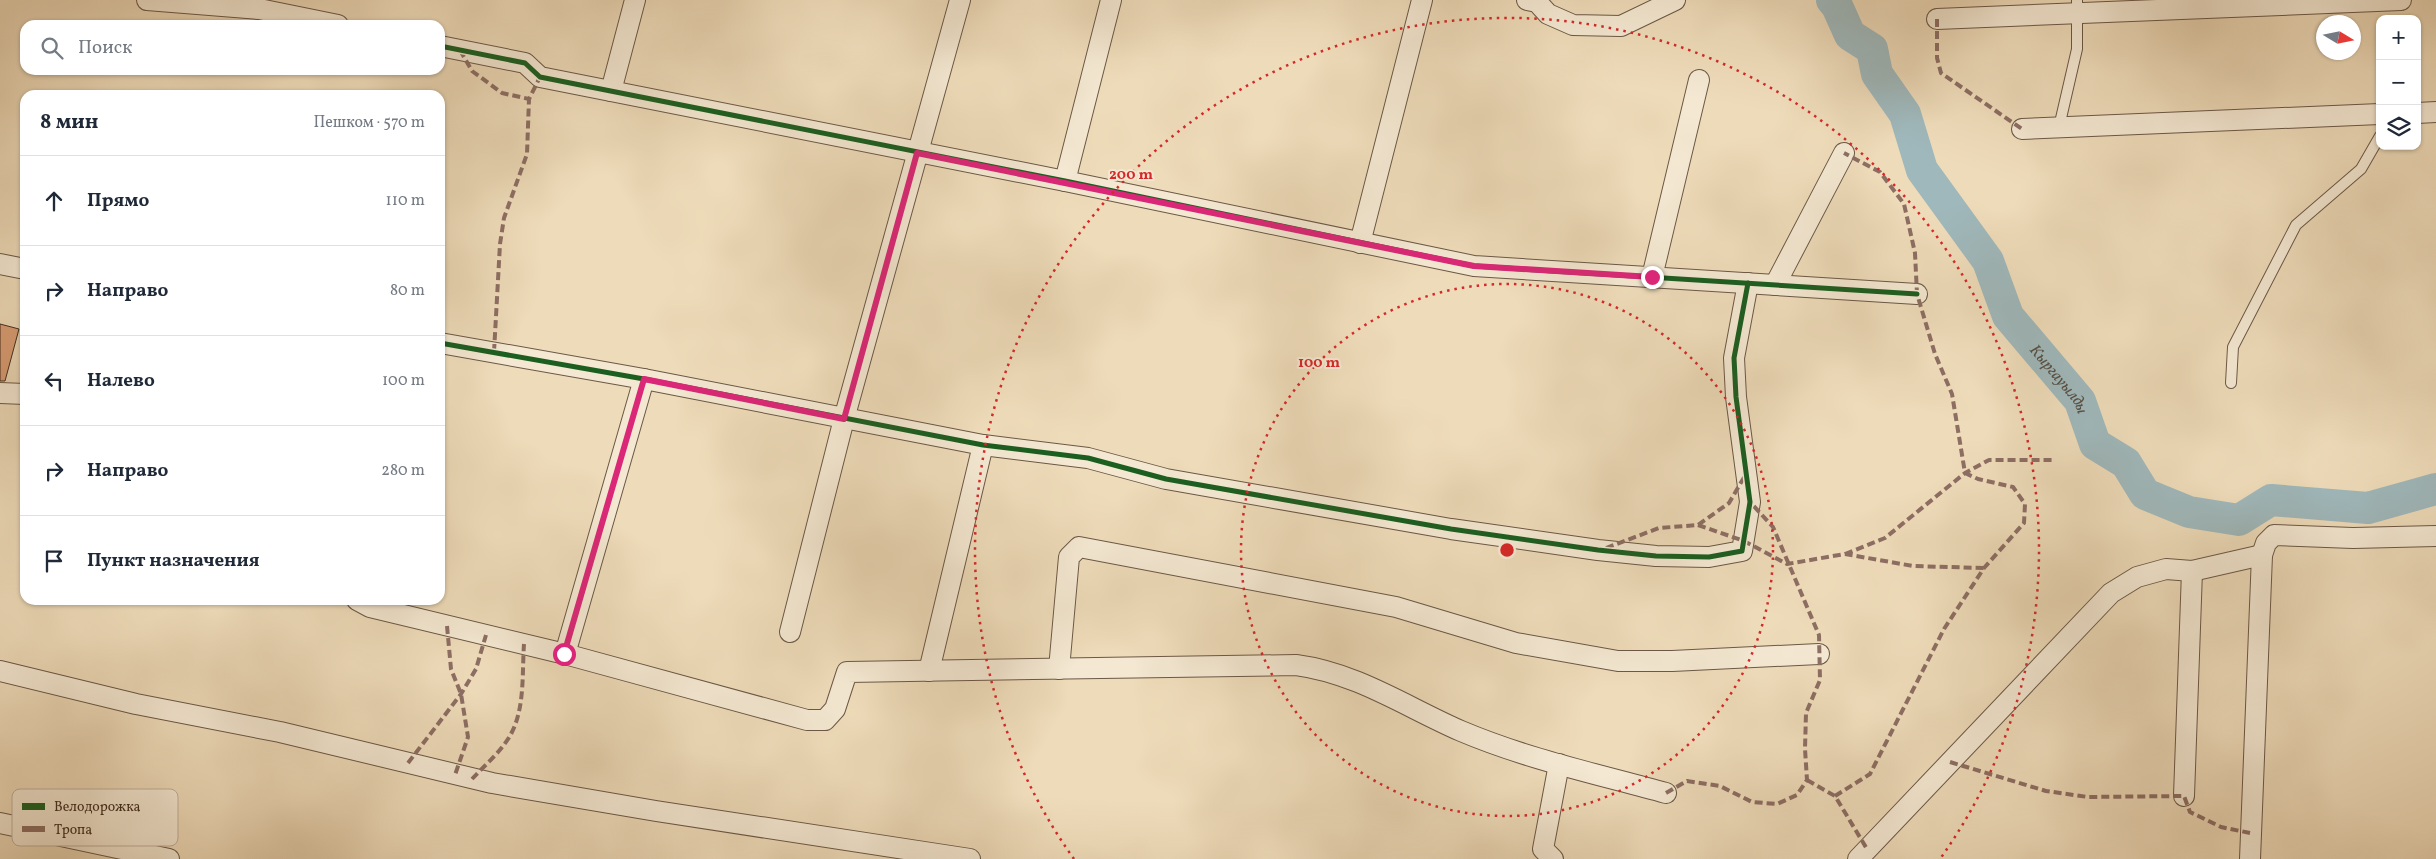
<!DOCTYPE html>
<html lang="ru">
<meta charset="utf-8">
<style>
:root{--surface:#fff;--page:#f2f2f3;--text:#1f2937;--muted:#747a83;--line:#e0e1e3}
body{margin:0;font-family:Vollkorn,serif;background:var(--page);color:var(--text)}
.controls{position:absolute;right:15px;top:15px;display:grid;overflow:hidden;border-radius:10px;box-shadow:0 1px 4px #0004}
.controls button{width:45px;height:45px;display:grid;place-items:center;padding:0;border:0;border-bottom:1px solid var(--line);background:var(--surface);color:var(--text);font:25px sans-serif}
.compass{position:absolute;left:2316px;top:15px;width:45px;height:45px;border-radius:50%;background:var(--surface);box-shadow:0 1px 4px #0004;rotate:100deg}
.stop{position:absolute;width:15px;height:15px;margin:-11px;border:4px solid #db2777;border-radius:50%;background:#fff}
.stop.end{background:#db2777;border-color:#fff;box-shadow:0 1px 5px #0008}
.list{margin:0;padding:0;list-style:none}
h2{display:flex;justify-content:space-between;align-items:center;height:65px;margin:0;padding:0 20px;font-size:21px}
h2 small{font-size:16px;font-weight:400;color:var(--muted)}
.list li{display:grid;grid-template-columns:32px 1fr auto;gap:15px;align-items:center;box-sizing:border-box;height:90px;padding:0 20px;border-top:1px solid var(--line)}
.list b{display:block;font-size:19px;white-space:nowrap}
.list em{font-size:16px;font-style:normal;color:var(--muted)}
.icon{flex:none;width:28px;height:28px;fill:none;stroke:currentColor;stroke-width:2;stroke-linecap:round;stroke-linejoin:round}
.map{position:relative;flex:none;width:2436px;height:859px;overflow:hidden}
.search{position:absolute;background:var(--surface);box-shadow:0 1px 4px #0004;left:20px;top:20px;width:425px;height:55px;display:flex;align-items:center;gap:12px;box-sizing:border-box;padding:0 18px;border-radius:15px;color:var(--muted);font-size:19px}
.panel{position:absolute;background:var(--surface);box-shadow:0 1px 4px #0004;left:20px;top:90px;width:425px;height:515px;border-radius:15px}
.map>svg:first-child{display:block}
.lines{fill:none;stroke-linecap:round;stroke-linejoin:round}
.river{stroke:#9fb8bb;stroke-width:32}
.building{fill:#da9d74;stroke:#3f2d1f}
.lane-casing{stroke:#6b5846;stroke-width:12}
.street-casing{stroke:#6b5846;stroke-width:22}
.lane{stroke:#f4e8d2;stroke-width:10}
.street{stroke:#f4e8d2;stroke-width:20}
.quiet{stroke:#8d6e63;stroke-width:4;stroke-dasharray:8 4;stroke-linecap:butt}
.cycleway-casing{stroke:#f4e8d2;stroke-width:8}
.cycleway{stroke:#1b5e20;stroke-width:5}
.route{stroke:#db2777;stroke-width:6}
.ring{fill:none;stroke:#d62828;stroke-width:2.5;stroke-dasharray:2.5 5}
.labels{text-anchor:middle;stroke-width:4;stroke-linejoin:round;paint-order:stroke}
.water-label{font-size:16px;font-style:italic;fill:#575046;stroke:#f4e8d2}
.key{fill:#f4e8d2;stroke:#beb09c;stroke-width:1}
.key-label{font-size:14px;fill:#3f2d1f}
.centre{fill:#d62828;stroke:#f4e8d2;stroke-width:2.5}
.ring-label{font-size:15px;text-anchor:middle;font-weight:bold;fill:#d62828;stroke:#f4e8d2;stroke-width:4;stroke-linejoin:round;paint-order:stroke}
</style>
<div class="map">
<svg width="2436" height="859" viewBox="0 0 2436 859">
<rect width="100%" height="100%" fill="#eedbb9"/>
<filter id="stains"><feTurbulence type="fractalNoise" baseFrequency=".004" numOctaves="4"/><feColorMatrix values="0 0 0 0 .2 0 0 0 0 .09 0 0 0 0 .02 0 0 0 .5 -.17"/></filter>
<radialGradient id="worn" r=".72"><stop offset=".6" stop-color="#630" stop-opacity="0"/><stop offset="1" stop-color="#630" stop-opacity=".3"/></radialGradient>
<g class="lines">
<!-- river -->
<path class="river" id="s1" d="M1832,0l5,6 13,29 22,14 5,25 28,40 17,56 66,91 20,55 72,85 15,43 31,19 19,31 44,18 50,8 32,-20 97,8 68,-19"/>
</g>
<!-- building -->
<polygon class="building" points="0,324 19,329 5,381 0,381"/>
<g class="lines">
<!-- lane casing -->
<g class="lane-casing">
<g id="lane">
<polyline points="2059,127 2077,49 2077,0"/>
<polyline points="2231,383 2233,347 2296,225 2361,169 2380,136"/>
</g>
</g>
<!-- street casing -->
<g class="street-casing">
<g id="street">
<polyline points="147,0 259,9 338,25"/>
<polyline points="1527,0 1537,2 1548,14 1573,25 1621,26 1675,0"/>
<polyline points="1937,19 2401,0"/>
<polyline points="440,46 525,63 540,77 1065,181 1474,266 1917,294"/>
<polyline points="611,91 635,0"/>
<polyline points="2417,113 2436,112"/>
<polyline points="2022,129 2380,114"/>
<polyline points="1065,181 1111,0"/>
<polyline points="1360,243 1422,0"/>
<polyline points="0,264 25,269"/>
<polyline points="1652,277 1699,80"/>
<polyline points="1775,285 1844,153"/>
<polyline points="440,343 644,379 983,445 1088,458 1166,479 1451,529 1598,550 1656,556 1709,557 1742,551 1750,502 1736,397 1734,358 1748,283"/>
<polyline points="0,393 25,394"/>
<path d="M357,600l13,7 195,47 242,66h18l10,-11 12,-37 449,-7c61,8 110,42 165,66 66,28 136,43 205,62"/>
<polyline points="790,632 844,419 960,0"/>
<polyline points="565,654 644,379"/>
<polyline points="1059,669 1069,557 1079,547 1396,607 1516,643 1618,661 1672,661 1819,654"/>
<polyline points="0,671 136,704 280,732 492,783 656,811 970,859"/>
<polyline points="929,671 983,445"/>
<polyline points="2184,796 2192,571"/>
<polyline points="0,823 169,859"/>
<polyline points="1553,859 1543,849 1559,764"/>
<polyline points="1858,859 2111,593 2137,577 2166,569 2192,571 2262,555"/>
<polyline points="2250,859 2262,555 2266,543 2274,535 2353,538 2436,536"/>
</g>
</g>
<!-- lane -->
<use href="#lane" class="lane"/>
<!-- street -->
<use href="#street" class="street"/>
<!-- quiet -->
<g class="quiet">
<polyline points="1937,19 1937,58 1941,73 2022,129"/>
<polyline points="460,50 472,71 502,93 529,99"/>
<polyline points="494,352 500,244 504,218 527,154 529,99 540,77"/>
<polyline points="1698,525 1744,541 1787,564 1845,554 1913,566 1984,568"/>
<polyline points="1606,548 1659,528 1698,525 1729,503 1746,474"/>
<polyline points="1845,554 1885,538 1965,473 1989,460 2054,460"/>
<polyline points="447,626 451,669 461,694 468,737 455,775"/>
<polyline points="1950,762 2046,791 2088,797 2184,796 2190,812 2221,827 2250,833"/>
<polyline points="408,763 461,694 476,669 486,635"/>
<path d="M472,779c14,-15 31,-29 40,-47 13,-26 10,-60 12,-88"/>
<polyline points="1807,780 1835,796 1867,849"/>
<polyline points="1666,793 1687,781 1720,786 1752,802 1777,804 1797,795 1807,780 1805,749 1806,713 1820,680 1819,635 1773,527 1750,502"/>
<polyline points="1835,796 1870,774 1944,629 1984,568 2024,523 2025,504 2013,487 1978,479 1965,473 1952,394 1935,354 1917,294 1915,253 1904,204 1880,172 1844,153"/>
</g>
<!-- cycleway casing -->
<g class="cycleway-casing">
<g id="cycleway">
<polyline points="440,46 525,63 540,77 1065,181 1474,266 1917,294"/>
<polyline points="440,343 644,379 983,445 1088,458 1166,479 1451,529 1598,550 1656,556 1709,557 1742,551 1750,502 1736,397 1734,358 1748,283"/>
</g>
</g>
<!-- cycleway -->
<use href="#cycleway" class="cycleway"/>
</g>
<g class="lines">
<!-- route -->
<polyline class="route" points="564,654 644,379 844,419 917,153 1474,266 1652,277"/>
</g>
<!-- distance rings -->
<g class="ring">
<circle cx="1507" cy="550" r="266"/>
<path d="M1074 859A532 532 0 1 1 1940 859"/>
</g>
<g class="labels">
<!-- water labels -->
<g class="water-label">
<text dy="6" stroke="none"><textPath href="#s1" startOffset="451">Кыргауылды</textPath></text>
</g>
</g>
<!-- legend -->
<rect x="12" y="789" width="166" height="57" rx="8" class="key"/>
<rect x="22" y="803" width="23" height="7" fill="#1b5e20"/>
<rect x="22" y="826" width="23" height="6" fill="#8d6e63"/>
<g class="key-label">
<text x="54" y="811">Велодорожка</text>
<text x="54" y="834">Тропа</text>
</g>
<circle cx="1507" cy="550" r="8" class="centre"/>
<g class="ring-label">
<text x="1131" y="179">200 m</text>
<text x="1319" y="367">100 m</text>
</g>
<rect width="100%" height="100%" filter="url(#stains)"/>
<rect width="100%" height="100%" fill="url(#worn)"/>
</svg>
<div class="controls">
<button>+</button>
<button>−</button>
<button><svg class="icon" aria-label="layers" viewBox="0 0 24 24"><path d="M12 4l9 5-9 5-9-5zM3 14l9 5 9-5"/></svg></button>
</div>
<svg class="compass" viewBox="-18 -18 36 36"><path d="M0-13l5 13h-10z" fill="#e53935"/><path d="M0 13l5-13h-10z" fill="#747a83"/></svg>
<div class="stop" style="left:564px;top:654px"></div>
<div class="stop end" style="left:1652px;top:277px"></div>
<div class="search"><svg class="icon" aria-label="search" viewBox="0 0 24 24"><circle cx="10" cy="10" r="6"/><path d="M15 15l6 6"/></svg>Поиск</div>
<section class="panel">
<h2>8 мин<small>Пешком · 570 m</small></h2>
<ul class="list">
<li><svg class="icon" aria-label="ahead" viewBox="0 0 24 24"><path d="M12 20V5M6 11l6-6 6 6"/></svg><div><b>Прямо</b></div><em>110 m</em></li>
<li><svg class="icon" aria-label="right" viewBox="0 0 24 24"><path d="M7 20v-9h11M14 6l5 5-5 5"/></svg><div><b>Направо</b></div><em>80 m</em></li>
<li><svg class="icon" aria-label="left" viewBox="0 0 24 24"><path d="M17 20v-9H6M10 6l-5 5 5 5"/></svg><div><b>Налево</b></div><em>100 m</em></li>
<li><svg class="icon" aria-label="right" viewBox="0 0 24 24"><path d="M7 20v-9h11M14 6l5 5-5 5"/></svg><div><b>Направо</b></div><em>280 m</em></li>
<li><svg class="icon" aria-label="arrive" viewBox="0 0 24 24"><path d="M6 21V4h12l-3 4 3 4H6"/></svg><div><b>Пункт назначения</b></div></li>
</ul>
</section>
</div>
